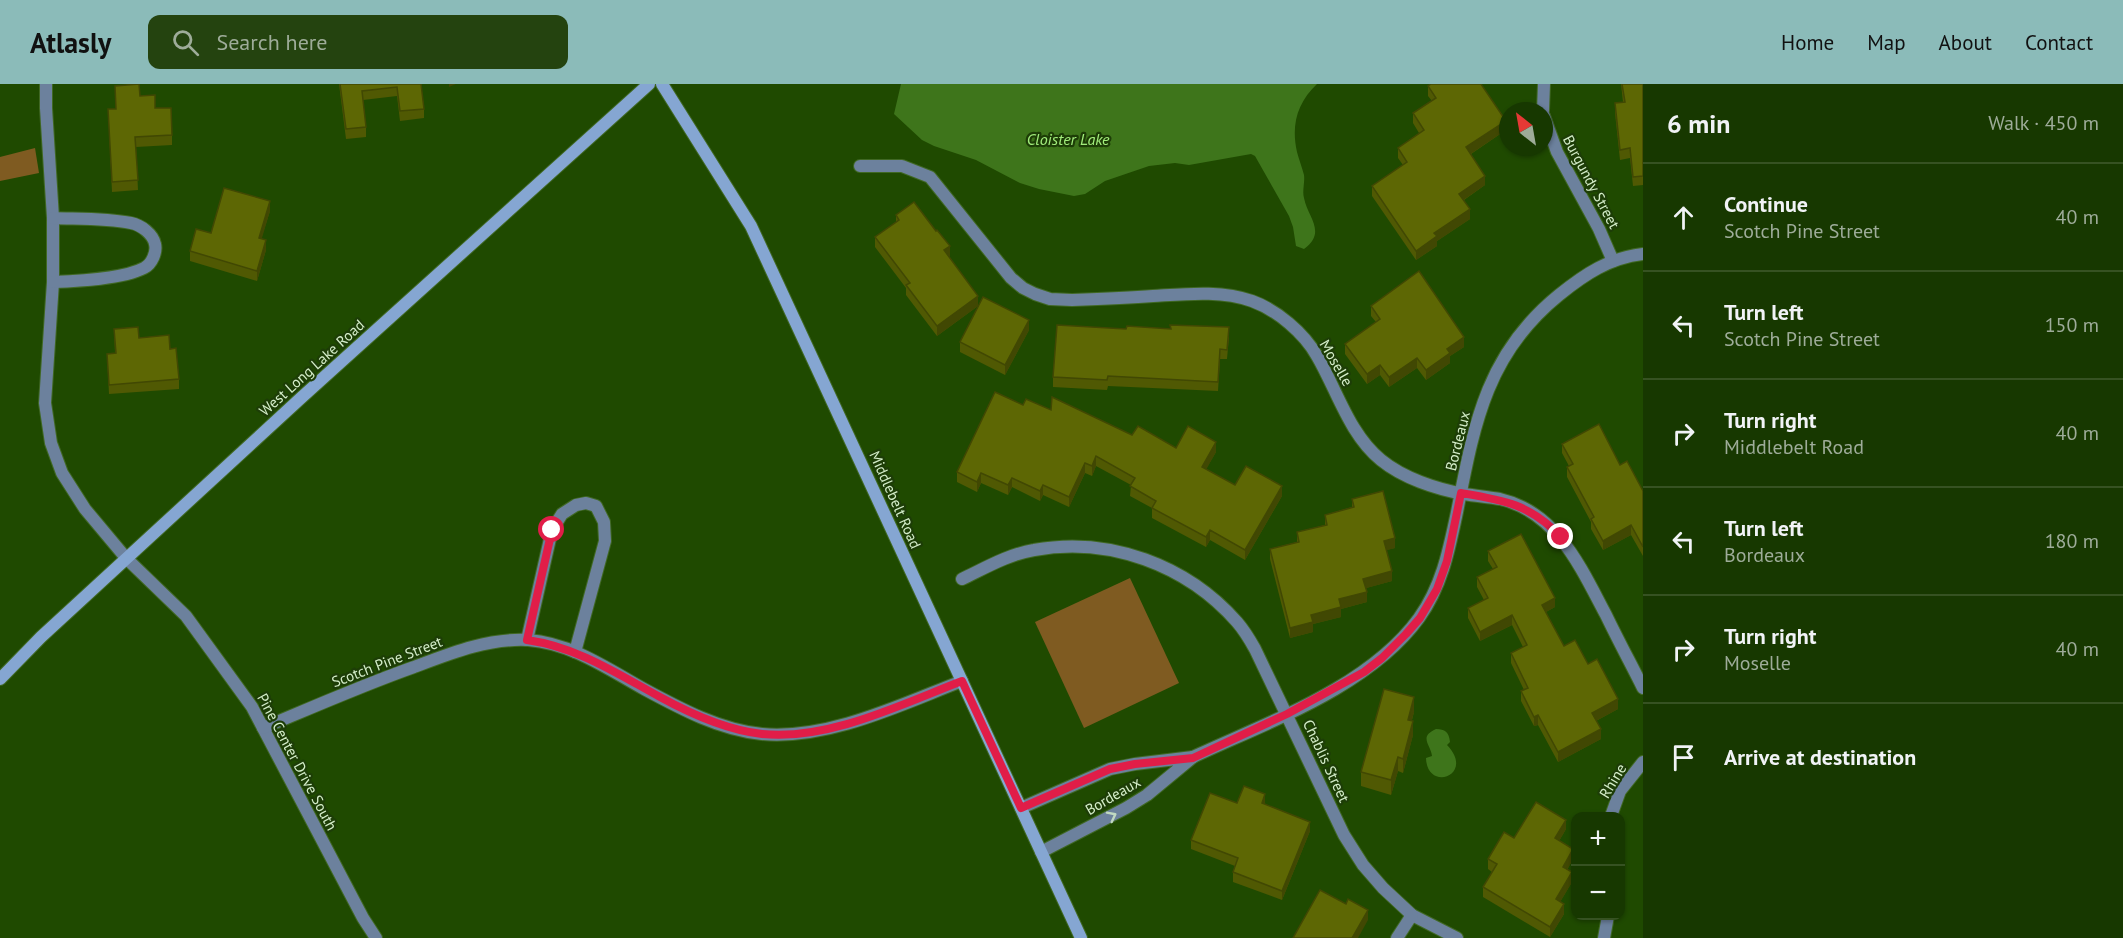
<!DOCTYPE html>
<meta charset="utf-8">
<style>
:root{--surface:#173800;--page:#24430f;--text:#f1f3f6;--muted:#9eac99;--line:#365222;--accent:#8bbbb9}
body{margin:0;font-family:"PT Sans",sans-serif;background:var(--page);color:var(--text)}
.controls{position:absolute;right:18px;bottom:18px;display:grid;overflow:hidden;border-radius:12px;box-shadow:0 2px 4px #0004}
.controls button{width:54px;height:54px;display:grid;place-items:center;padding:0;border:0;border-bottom:2px solid var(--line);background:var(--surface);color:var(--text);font:30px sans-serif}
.compass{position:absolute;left:1499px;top:18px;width:54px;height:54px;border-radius:50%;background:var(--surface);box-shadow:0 2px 4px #0004;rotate:329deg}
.stop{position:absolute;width:18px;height:18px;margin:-14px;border:4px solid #e11d48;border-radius:50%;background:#fff}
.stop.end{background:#e11d48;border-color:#fff;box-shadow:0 2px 6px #0008}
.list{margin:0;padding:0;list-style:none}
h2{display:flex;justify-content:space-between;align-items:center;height:78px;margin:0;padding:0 24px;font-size:26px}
h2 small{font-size:20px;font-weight:400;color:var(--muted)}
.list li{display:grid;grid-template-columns:39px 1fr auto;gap:18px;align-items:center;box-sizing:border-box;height:108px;padding:0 24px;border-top:2px solid var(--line)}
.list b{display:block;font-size:22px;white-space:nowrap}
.list p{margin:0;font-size:20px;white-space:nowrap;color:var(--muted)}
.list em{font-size:20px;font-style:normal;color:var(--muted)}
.icon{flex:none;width:33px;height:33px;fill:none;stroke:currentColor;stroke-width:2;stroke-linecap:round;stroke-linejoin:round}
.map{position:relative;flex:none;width:1643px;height:854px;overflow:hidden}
header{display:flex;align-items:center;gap:36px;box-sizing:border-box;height:84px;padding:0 30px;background:var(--accent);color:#111}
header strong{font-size:28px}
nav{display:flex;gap:33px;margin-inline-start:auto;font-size:21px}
.search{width:420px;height:54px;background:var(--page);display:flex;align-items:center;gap:15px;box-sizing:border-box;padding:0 21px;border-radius:12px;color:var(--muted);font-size:22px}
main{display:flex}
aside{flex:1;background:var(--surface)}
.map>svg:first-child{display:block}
.green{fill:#7f5b21}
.water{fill:#3e751b}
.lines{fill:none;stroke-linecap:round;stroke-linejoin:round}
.street-casing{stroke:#406824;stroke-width:14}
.secondary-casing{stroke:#406824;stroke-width:14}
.street{stroke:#6c819d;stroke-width:12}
.secondary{stroke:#85a6d2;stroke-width:12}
.wall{fill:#505903}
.shaded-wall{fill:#414803}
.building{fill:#5d6704;stroke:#414803;stroke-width:1.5}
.oneway{stroke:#c0d8c1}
.route{stroke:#e11d48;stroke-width:8}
.labels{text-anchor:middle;stroke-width:4.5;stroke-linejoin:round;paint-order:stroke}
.street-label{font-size:15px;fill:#d5eeca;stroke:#1d3d07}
.water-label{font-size:16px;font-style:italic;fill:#a2ed7c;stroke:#1d3d07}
</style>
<header>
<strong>Atlasly</strong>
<div class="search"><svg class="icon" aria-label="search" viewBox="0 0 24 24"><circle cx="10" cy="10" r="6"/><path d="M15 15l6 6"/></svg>Search here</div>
<nav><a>Home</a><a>Map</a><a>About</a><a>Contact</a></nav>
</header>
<main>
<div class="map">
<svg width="1643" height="854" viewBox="0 0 1643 854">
<rect width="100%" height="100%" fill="#1f4a00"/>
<!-- green -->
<g class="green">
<polygon points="35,64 39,89 0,97 0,73"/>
<polygon points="1130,494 1179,599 1084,644 1035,538"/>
</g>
<!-- water -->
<g class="water">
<path d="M901,0h416c-20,19 -26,41 -20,68 2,8 5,15 7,23 1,8 -2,16 0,23 4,20 23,34 0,51l-8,-3 -3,-19 -4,-11 -34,-60 -4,-2 -62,11 -14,-2 -26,3 -44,15 -20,13 -11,2 -35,-7 -19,-6 -44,-23 -42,-14 -12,-6 -28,-26z"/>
<path d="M1436,645c9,0 13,3 14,13l-3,3c29,30 -20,48 -21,13l6,-2c-1,-11 -14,-19 4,-27z"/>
</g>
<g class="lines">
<!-- street casing -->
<g class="street-casing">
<g id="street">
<polyline points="46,0 46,24 53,134 53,198 45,319 51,359 62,389 85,425 126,474 186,532 252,623 363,834 376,854"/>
<polyline points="1543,27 1544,0"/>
<polyline points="1544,32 1557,68 1599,145 1613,177"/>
<path d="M860,82h42l28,11 81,101 12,10 12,6 15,5 22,1c27,-1 54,-2 81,-4 33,-2 68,-6 99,5 25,9 52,32 65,55 20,34 32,78 64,104 22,18 55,29 83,34 12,2 24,3 36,5 57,13 81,69 106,116 12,25 25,49 37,73"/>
<path d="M53,134c25,1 53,0 78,5 10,2 22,11 24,21 2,8 -3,20 -11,24 -21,11 -66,13 -91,14"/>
<path d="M962,495c23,-11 47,-25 72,-29 75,-14 153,15 203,72 7,8 13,18 18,27l89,186 19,30 20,23 29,27 45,23"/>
<polyline points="527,556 552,446 562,430 576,421 586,419 596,422 604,438 605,457 575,568"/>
<path d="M263,644c50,-21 100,-43 151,-61 37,-14 74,-29 114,-27 43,3 80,29 116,49 37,20 76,41 118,45 67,6 140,-30 200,-53"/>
<path d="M1193,673c75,-35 176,-70 226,-139 23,-32 30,-68 38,-106 17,-87 29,-158 102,-217 26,-21 50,-37 84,-41"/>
<polyline points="1021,724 1110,685 1135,680 1193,673 1147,711 1126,724 1041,768"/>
<polyline points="1611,732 1620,707 1643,678"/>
<polyline points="1397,854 1412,831"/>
<polyline points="1604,854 1608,832"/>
</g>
</g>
<!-- secondary casing -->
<g class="secondary-casing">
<g id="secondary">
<polyline points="662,0 751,142 1081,854"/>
<polyline points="0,595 41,553 302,313 649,0"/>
</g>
</g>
<!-- street -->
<use href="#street" class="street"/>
<!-- secondary -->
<use href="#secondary" class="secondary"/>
</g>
<!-- wall -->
<g class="wall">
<polygon points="339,0 421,0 424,25 424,34 400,37 397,12 363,16 366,43 366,53 346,55"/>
<polygon points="1621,0 1643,0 1643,101 1633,102 1630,74 1620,76 1615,29 1615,19 1623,18"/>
<polygon points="115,2 140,12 155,24 172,51 172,61 136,63 138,106 112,108 108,25 116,25"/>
<polygon points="1428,2 1506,46 1471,70 1485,101 1464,116 1470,135 1437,157 1437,162 1416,176 1372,112 1372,102 1403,81 1398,74 1398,64 1419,49 1413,39 1413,29 1432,17 1428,12"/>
<polygon points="270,127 261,155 266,166 257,197 190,177 190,167 211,149"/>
<polygon points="896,131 950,172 949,172 978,222 937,252 906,211 906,204 875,163 875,153 896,138"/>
<polygon points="1371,222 1464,263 1450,272 1450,279 1426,296 1417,284 1389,303 1380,291 1367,300 1345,270 1345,260 1376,238 1371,232"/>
<polygon points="114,245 170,265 179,295 179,305 109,310 107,270 115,269"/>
<polygon points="1029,246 1005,291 960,268 960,258"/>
<polygon points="1229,253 1227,275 1220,275 1218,307 1108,302 1107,306 1053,303 1053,293"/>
<polygon points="1023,321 1051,326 1176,364 1216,368 1206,385 1235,401 1282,412 1245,476 1210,456 1206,463 1152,434 1152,424 1130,412 1131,401 1096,382 1092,392 1085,389 1069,423 1043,411 1040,417 1012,403 1008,411 981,399 977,408 957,398 957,388"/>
<polygon points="1562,360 1620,381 1643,407 1643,472 1631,451 1603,466 1591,445 1591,438 1567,393 1567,383 1569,382 1562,369"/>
<polygon points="1352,415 1395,464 1386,466 1392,497 1366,504 1367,518 1341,525 1341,533 1313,540 1313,548 1290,554 1270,475 1270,465 1297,458 1297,448 1325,441 1325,431 1352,423"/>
<polygon points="1488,467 1555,523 1546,528 1564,562 1588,580 1618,625 1596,637 1601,655 1558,678 1538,641 1534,642 1521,617 1521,607 1524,606 1511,579 1511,569 1523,563 1512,541 1480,557 1468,534 1468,524 1484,516 1477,503 1477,493 1493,485 1488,477"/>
<polygon points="1414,628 1412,636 1413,651 1403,689 1398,687 1391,711 1361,702 1361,688"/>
<polygon points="1237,719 1265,720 1310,747 1282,816 1233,798 1233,788 1235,782 1191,765 1191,756"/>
<polygon points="1566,745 1559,757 1573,775 1567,786 1572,798 1560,818 1564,830 1550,853 1483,813 1483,803 1492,788 1488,785 1488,775 1514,754"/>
</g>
<!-- shaded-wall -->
<g class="shaded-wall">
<polygon points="449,0 456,0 449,3"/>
<polygon points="1506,37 1506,46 1466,73 1466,63"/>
<polygon points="1485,92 1485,101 1459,119 1459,110"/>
<polygon points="270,117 270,127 259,164 259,154"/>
<polygon points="1470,125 1470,135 1437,157 1437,162 1416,176 1416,167 1434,149"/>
<polygon points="266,156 266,166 257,197 257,187"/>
<polygon points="950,162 950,172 944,176 944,166"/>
<polygon points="978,212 978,222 937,252 937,242"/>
<polygon points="1029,236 1029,246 1005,291 1005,281"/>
<polygon points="1464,253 1464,263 1450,272 1450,279 1426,296 1426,286 1447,265"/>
<polygon points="1417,274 1417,284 1389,303 1389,293"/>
<polygon points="1380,281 1380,291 1367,300 1367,290"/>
<polygon points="1216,358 1216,368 1202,393 1202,383"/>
<polygon points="1096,372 1096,382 1092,392 1092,382"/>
<polygon points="1085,379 1085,389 1069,423 1069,413"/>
<polygon points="981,389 981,399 977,408 977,398"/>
<polygon points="1012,394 1012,403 1008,411 1008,401"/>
<polygon points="1043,401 1043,411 1040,417 1040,407"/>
<polygon points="1282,402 1282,412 1245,476 1245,466"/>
<polygon points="1631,441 1631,451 1603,466 1603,457"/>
<polygon points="1210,446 1210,456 1206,463 1206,453"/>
<polygon points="1395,454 1395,464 1384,467 1384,457"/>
<polygon points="1392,487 1392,497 1363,505 1363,495"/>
<polygon points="1367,508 1367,518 1341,525 1341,533 1313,540 1313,548 1290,554 1290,544 1311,531 1339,515"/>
<polygon points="1555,514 1555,523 1542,530 1542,521"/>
<polygon points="1512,531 1512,541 1480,557 1480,548"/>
<polygon points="1414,613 1414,628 1408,650 1408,636"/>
<polygon points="1618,615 1618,625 1592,639 1592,629"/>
<polygon points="1538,631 1538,641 1534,642 1534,633"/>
<polygon points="1413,637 1413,651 1403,689 1403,675"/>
<polygon points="1601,645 1601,655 1558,678 1558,668"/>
<polygon points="1398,673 1398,687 1391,711 1391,696"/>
<polygon points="1265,710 1265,720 1262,719"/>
<polygon points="1566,736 1566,745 1555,764 1555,754"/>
<polygon points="1310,738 1310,747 1282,816 1282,807"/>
<polygon points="1573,765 1573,775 1563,793 1563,783"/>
<polygon points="1572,788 1572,798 1556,825 1556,815"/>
<polygon points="1564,820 1564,830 1550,853 1550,843"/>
<polygon points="1368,826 1368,836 1358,854 1352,854"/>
</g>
<!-- building -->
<g class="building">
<polygon points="139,0 140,12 155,11 155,24 171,24 172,51 135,53 138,96 112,98 108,25 116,25 115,2"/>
<polygon points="340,0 421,0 424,25 400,27 397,3 362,7 366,43 346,45"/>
<polygon points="1431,0 1481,0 1506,37 1466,63 1485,92 1459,110 1470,125 1434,149 1437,152 1416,167 1372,102 1407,78 1398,64 1424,46 1413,29 1436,14 1428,2"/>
<polygon points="1622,0 1643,0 1643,92 1633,93 1630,64 1620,66 1615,19 1625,18"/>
<polygon points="224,104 270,117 259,154 266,156 257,187 190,167 196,145 211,149"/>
<polygon points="914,118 936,147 937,146 950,162 944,166 978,212 937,242 906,201 910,199 875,153 899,136 896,131"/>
<polygon points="1419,187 1464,253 1447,265 1450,269 1426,286 1417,274 1389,293 1380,281 1367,290 1345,260 1380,235 1371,222"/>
<polygon points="983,213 1029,236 1005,281 960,258"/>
<polygon points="1057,241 1126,245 1127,242 1171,245 1170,241 1229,243 1227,266 1220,265 1218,298 1108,292 1107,296 1053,293"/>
<polygon points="138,243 139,254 169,251 170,265 176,264 179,295 109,301 107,270 116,269 114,245"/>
<polygon points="995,308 1023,321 1026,315 1051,326 1052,313 1132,351 1138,342 1176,364 1188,342 1216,358 1202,383 1235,401 1246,382 1282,402 1245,466 1210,446 1206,453 1152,424 1156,417 1130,402 1135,394 1096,372 1092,382 1085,379 1069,413 1043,401 1040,407 1012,394 1008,401 981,389 977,398 957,388"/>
<polygon points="1599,340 1620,381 1627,377 1643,407 1643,463 1631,441 1603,457 1591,435 1594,433 1567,383 1573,380 1562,360"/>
<polygon points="1383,407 1395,454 1384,457 1392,487 1363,495 1367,508 1339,515 1341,523 1311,531 1313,538 1290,544 1270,465 1299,458 1297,448 1327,441 1325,431 1354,423 1352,415"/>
<polygon points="1521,450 1555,514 1542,521 1564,562 1575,556 1588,580 1597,575 1618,615 1592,629 1601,645 1558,668 1538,631 1534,633 1521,607 1528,604 1511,569 1527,561 1512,531 1480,548 1468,524 1488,514 1477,493 1497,483 1488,467"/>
<polygon points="1384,605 1414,613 1408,636 1413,637 1403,675 1398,673 1391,696 1361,688"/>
<polygon points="1244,702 1265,710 1262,719 1310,738 1282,807 1233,788 1238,774 1191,756 1210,709 1237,719"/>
<polygon points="1536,718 1566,736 1555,754 1573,765 1563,783 1572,788 1556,815 1564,820 1550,843 1483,803 1497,780 1488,775 1504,748 1514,754"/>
<polygon points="1320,806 1346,820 1348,815 1368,826 1352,854 1293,854"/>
</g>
<!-- one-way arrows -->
<defs><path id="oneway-chevron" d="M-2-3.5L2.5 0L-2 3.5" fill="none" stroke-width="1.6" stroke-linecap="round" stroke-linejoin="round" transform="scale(1.5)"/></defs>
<use class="oneway" href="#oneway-chevron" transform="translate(1112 732) rotate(-27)"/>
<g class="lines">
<!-- route -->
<path class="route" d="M552,446l-25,110c50,7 89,33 133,57 31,17 66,33 102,37 66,7 140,-30 200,-53l59,127 89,-39 25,-5 58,-6 94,-44 77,-42 18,-14 24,-24 14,-16 17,-29 10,-28 14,-68c42,7 69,11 100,44"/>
</g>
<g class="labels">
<!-- street labels -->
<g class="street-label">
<text transform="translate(1591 98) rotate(62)" y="5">Burgundy Street</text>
<text transform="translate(1336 279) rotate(60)" y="5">Moselle</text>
<text transform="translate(312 284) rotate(-42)" y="5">West Long Lake Road</text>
<text transform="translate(1458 357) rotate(-76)" y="5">Bordeaux</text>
<text transform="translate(895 416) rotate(66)" y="5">Middlebelt Road</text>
<text transform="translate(387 578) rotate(-21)" y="5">Scotch Pine Street</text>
<text transform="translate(1326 677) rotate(65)" y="5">Chablis Street</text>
<text transform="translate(297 678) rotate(62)" y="5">Pine Center Drive South</text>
<text transform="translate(1613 697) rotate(-59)" y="5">Rhine</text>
<text transform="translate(1113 712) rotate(-30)" y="5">Bordeaux</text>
</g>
<!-- water labels -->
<g class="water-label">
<text x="1068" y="61">Cloister Lake</text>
</g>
</g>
</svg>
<div class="controls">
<button>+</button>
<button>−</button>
</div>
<svg class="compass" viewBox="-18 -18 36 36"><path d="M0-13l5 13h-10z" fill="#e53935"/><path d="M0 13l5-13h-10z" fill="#9eac99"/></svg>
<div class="stop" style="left:552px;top:446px"></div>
<div class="stop end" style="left:1561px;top:453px"></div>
</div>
<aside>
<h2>6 min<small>Walk · 450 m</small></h2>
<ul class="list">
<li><svg class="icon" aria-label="ahead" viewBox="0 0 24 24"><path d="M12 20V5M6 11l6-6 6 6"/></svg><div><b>Continue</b><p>Scotch Pine Street</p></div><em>40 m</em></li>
<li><svg class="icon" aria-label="left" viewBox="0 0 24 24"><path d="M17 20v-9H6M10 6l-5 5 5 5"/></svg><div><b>Turn left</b><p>Scotch Pine Street</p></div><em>150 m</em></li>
<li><svg class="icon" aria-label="right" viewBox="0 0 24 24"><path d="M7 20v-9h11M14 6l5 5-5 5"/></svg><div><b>Turn right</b><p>Middlebelt Road</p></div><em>40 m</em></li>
<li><svg class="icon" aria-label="left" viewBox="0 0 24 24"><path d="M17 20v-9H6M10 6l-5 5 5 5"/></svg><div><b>Turn left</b><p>Bordeaux</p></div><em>180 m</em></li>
<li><svg class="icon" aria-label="right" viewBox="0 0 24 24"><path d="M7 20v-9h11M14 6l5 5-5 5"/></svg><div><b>Turn right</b><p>Moselle</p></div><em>40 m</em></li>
<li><svg class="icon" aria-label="arrive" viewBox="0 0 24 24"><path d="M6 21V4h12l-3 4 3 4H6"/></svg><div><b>Arrive at destination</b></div></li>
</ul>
</aside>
</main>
